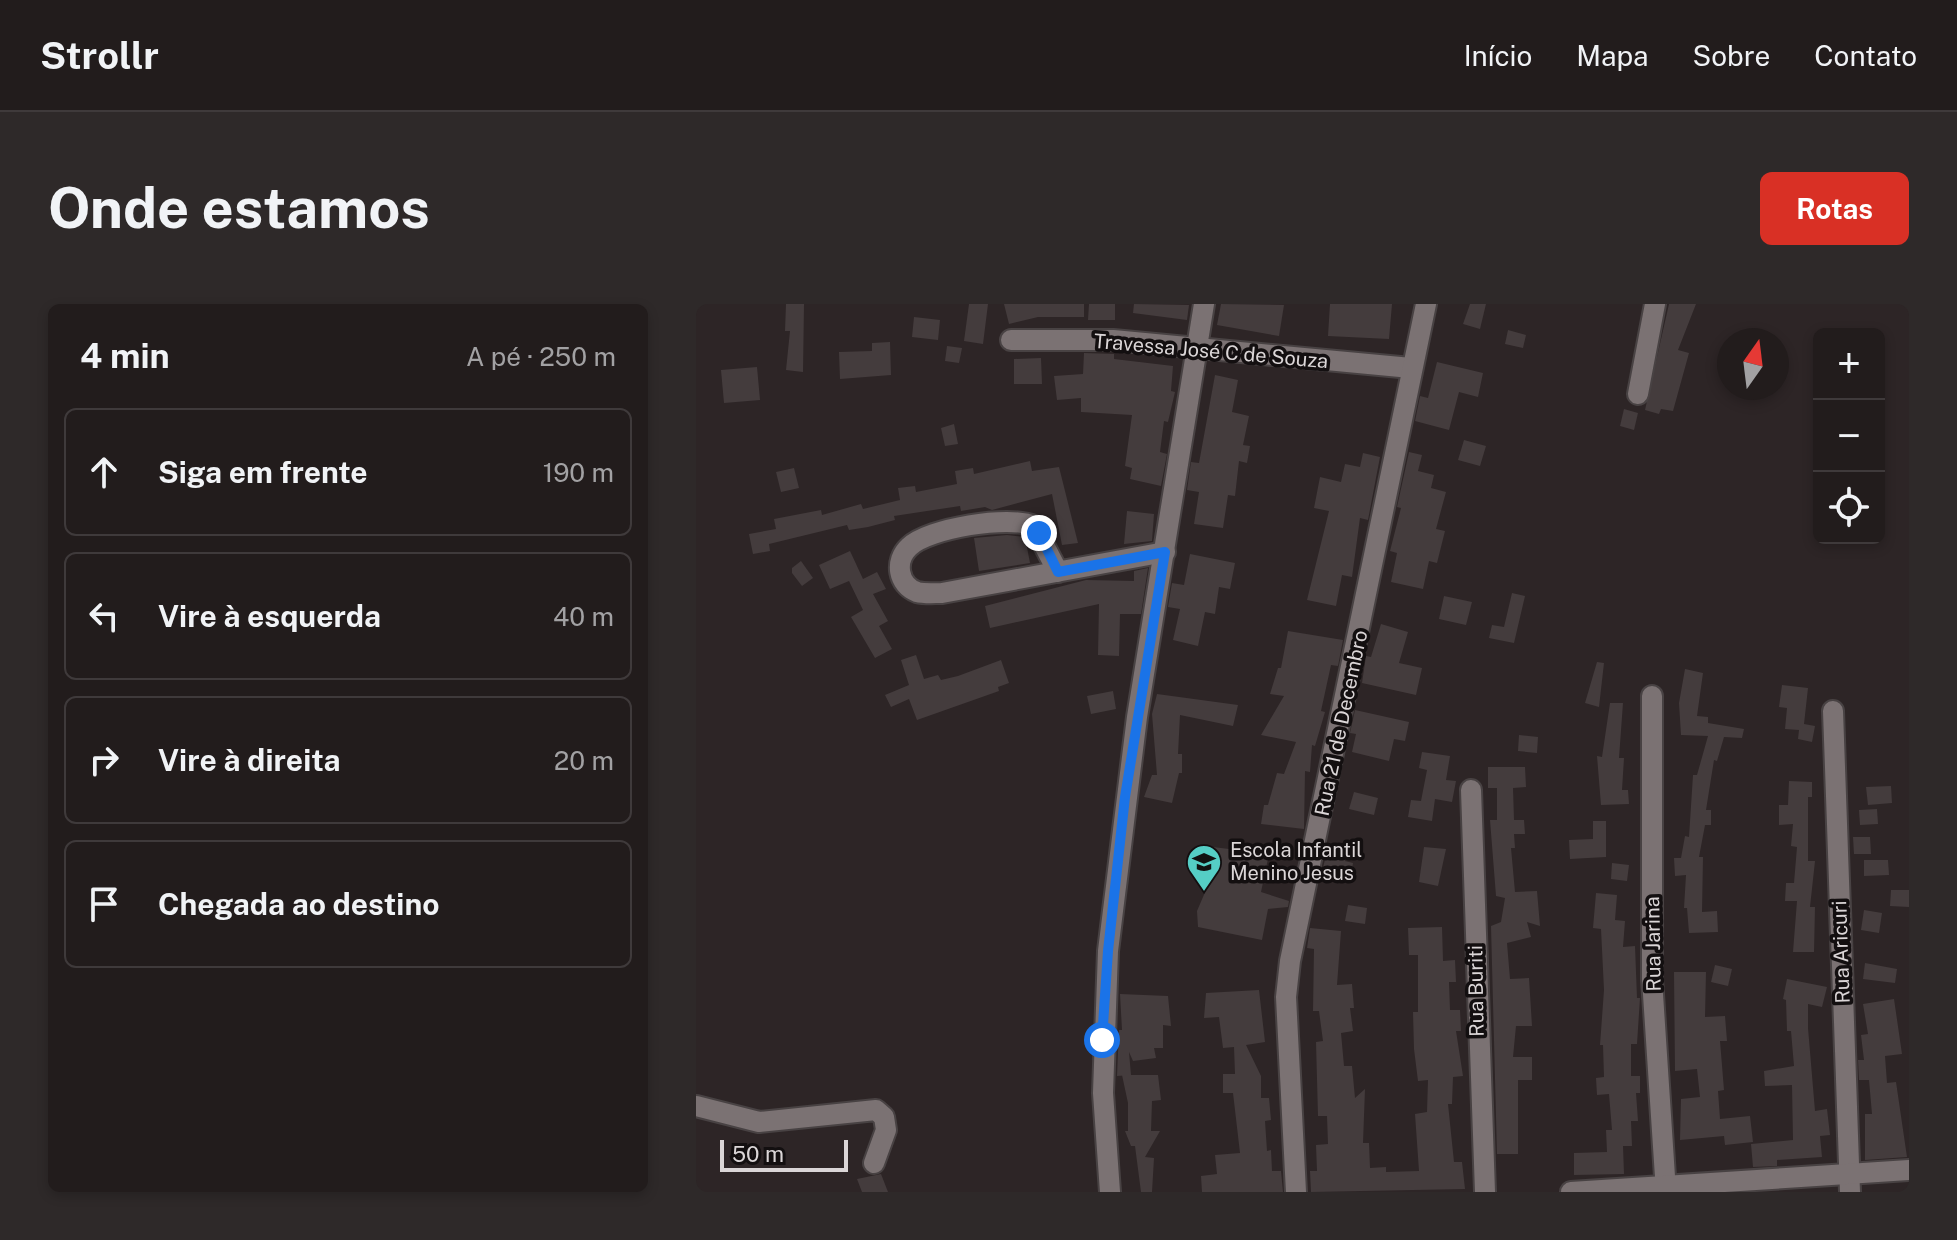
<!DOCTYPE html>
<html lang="pt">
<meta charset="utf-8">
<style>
:root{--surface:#221c1c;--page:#2e2929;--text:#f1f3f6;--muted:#a2a1a3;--line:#3f3a3b;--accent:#d93025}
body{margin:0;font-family:"Public Sans",sans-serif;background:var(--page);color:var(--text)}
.controls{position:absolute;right:24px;top:24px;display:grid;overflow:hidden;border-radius:12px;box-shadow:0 4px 12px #0003}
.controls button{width:72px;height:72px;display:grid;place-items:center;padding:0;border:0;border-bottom:2px solid var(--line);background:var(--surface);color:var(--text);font:40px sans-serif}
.compass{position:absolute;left:1021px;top:24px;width:72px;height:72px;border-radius:50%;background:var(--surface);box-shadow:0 4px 12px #0003;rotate:14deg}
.scale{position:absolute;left:24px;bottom:20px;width:128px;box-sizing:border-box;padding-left:8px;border:4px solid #dbd6d7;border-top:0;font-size:22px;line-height:28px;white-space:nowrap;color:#dbd6d7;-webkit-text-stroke:6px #130f10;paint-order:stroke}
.stop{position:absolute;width:24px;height:24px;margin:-18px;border:6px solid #1a73e8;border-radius:50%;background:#fff}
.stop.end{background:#1a73e8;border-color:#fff;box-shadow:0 2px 8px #0008}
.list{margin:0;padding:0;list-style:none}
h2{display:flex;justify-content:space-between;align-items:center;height:104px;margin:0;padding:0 32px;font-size:34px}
h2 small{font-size:26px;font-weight:400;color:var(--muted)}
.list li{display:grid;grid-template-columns:52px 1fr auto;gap:24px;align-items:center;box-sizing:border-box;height:128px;margin:0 16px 16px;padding:0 16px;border:2px solid var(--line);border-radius:12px}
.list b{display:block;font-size:30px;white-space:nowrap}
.list em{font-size:26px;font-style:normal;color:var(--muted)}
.icon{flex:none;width:44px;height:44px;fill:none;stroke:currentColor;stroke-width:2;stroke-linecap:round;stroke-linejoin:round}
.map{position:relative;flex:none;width:1213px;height:888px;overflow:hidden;border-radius:12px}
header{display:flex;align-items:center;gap:48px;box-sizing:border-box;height:112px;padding:0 40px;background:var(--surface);border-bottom:2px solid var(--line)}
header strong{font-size:38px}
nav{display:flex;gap:44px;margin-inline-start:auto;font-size:28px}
.intro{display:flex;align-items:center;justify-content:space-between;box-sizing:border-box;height:192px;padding:0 48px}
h1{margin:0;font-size:56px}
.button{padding:20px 36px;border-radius:12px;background:var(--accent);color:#fff;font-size:28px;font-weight:700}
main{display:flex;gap:48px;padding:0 48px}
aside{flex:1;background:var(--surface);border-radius:12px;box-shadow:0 4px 12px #0003}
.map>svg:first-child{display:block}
.building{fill:#443c3d}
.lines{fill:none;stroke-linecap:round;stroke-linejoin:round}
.minor-casing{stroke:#484243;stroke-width:24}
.minor{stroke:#7b7273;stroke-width:20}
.route{stroke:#1a73e8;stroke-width:10}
.labels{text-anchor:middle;stroke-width:7;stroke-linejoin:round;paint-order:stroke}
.street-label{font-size:20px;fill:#dbd6d7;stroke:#130f10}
.poi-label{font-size:20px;fill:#dbd6d7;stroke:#130f10;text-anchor:start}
</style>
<header>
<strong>Strollr</strong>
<nav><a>Início</a><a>Mapa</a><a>Sobre</a><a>Contato</a></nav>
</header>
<div class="intro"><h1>Onde estamos</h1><a class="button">Rotas</a></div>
<main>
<aside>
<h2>4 min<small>A pé · 250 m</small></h2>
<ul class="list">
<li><svg class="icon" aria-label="ahead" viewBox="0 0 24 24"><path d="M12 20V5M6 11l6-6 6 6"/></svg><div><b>Siga em frente</b></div><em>190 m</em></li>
<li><svg class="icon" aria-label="left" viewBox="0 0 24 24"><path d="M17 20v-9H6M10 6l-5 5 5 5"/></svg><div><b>Vire à esquerda</b></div><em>40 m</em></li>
<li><svg class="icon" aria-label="right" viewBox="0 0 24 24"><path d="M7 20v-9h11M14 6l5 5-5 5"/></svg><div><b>Vire à direita</b></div><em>20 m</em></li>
<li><svg class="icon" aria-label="arrive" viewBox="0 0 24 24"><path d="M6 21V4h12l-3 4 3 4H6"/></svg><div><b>Chegada ao destino</b></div></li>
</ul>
</aside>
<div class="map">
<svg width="1213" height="888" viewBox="0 0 1213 888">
<rect width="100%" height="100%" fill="#2d2526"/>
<!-- building -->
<g class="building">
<polygon points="90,0 108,0 107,68 90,66 94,27 89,27"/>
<polygon points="273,0 292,0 287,40 268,37"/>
<polygon points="308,0 388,0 388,13 342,13 313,20"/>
<polygon points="393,0 419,0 419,16 392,16"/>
<polygon points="438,0 493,1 491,16 437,9"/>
<polygon points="525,0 588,1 583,32 521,21"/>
<polygon points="634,0 696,0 693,35 632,32"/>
<polygon points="774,0 790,0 784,25 767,20"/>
<polygon points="973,0 1000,0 982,46 993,49 977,107 965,105 963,110 949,106"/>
<polygon points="218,13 244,16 242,36 216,33"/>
<polygon points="812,26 830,31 827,44 809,40"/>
<polygon points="194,38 195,71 144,75 143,48 176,47 176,39"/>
<polygon points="251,42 266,44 263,59 249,57"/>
<polygon points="388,49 418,50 418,55 477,62 475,87 479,88 472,118 468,117 464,148 471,150 465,182 434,175 436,164 429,162 436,111 385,108 385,94 361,96 358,72 387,70"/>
<polygon points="345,54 346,80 318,80 318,55"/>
<polygon points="741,58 787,69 782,93 763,88 753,126 719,117 724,92 732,94"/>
<polygon points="61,63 64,96 28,99 25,66"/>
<polygon points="519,71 542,76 536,108 553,112 547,141 554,142 551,159 543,157 539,192 532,191 527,224 498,220 503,188 491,186 495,158 503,159"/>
<polygon points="928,105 942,109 938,126 924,122"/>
<polygon points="258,120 262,140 249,142 245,124"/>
<polygon points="768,136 790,142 784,162 762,156"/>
<polygon points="713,148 726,151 722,167 738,171 735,184 750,188 740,225 749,227 741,259 733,257 727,285 695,278 701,249 694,247 705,204 701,203"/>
<polygon points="667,149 684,153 672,216 664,214 656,273 646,271 640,302 611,296 633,207 618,204 624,173 645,178 649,160 664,163"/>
<polygon points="334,157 336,167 363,163 382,239 366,241 356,190 296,206 289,203 265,207 264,202 198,212 199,216 172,223 153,226 151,221 73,240 74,247 57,250 53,230 80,225 78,215 125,206 126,211 165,200 167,205 204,196 202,184 219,182 220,188 261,180 259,167 277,164 278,170"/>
<polygon points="98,164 103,184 85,188 80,168"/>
<polygon points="431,207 458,210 456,237 428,240"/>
<polygon points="311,231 329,233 334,259 283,267 278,234"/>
<polygon points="154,247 167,275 181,268 190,285 177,290 192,317 183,322 196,345 179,354 155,313 167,306 153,277 134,285 123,261"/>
<polygon points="494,250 539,259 534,285 523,283 519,310 509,308 502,342 477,336 484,305 472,303 476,279 488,281"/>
<polygon points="105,257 117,274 106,282 96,269 96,264"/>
<polygon points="452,264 445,310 424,310 423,352 402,351 403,300 294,324 289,302 390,276 438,277 438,267"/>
<polygon points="816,289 829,292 818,339 793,334 796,321 808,323"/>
<polygon points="748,292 776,298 770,321 743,315"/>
<polygon points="685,320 712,328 703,359 726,364 720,391 666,379 670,352 675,353"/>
<polygon points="592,327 647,336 642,362 635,361 625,407 629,408 619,442 616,441 614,468 609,467 608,525 565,520 568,501 572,501 581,469 588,470 600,438 565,431 588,392 574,390 582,364 585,364"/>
<polygon points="220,351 228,375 242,371 245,376 262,372 305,356 313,379 302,383 303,387 221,416 213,395 195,403 189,391 213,381 205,356"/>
<polygon points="901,358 908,359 903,403 889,399"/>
<polygon points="989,365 1007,369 1001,412 1012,413 1012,419 1048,425 1046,434 1028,433 1021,457 1018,456 1010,506 1015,506 1015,521 1009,521 1003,553 1007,553 1006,608 1021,607 1022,628 993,629 991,604 988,604 990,571 979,572 978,554 985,554 989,532 993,533 997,471 1001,471 1012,432 985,431 983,399"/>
<polygon points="1086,381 1112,384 1108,420 1119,422 1116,438 1102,435 1103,426 1089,425 1091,404 1083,403"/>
<polygon points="417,387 420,405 395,410 391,392"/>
<polygon points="461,390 542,401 537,422 484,411 482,450 486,450 486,469 483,469 476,499 448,493 456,471 461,471 456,410"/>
<polygon points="914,399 927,399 923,454 928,454 926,486 932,486 933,500 905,501 901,452 906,453"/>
<polygon points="659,406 713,418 709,437 698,435 693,457 656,448 660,430 654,429"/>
<polygon points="823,431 842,433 841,449 822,447"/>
<polygon points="726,448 754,452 750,476 760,477 756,498 739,495 736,517 712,513 715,496 725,497 731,466 723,464"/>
<polygon points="792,463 829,463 830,483 817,484 818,516 828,516 829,530 818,530 819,544 815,544 819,588 841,587 844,622 831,618 835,633 811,639 814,675 833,674 836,722 820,722 817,753 836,753 836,776 822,776 822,850 801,850 795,622 805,618 809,594 800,592 794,516 801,516 801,484 792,484"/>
<polygon points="1093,477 1116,478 1116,493 1112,493 1112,557 1119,557 1114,603 1119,603 1118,648 1097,648 1101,597 1089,597 1090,579 1098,579 1101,543 1095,542 1097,520 1083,521 1083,501 1092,501"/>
<polygon points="1195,482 1196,499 1172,501 1170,483"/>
<polygon points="658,488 682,494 678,511 653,505"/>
<polygon points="1181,505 1182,520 1164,521 1163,506"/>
<polygon points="897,517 910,517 910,553 874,555 873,536 897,535"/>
<polygon points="1157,533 1174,533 1175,550 1158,550"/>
<polygon points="633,539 652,545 649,557 657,559 654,577 625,572"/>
<polygon points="517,543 573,550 565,588 593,597 592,603 572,605 566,636 502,623 501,607 513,579 508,577"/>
<polygon points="728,543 750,545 742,582 723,578"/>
<polygon points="1168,556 1192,556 1193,571 1168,572"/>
<polygon points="916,559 933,561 931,577 915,575"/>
<polygon points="1195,586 1213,586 1213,603 1194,602"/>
<polygon points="900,589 921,591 919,616 929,617 927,643 939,642 941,694 944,694 941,740 935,740 935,772 944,772 944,789 940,789 942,817 935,817 936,842 927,842 928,870 878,871 878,849 911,848 910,826 916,826 913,790 901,791 900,774 908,773 907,741 904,741 908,686 905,625 897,624"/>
<polygon points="652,601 671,604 669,620 649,617"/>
<polygon points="1168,606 1186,609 1183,629 1165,626"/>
<polygon points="746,623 747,657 759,656 760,678 753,678 754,706 764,706 765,727 760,727 767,772 757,773 756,800 752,800 758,858 766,858 769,885 615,888 614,867 621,867 620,841 632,840 631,812 622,812 620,738 627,737 623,707 617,707 618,645 611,644 614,624 645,627 641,681 656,680 658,704 654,704 657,727 645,729 648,762 656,762 659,794 669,785 667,839 673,839 674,864 690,863 690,868 723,867 719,810 731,808 732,776 722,777 718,745 717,708 722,708 722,651 713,651 712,624"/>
<polygon points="1169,659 1201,665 1199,679 1167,675"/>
<polygon points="1019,661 1036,665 1032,682 1015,678"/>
<polygon points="978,668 1010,668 1009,713 1029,712 1031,737 1024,737 1028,786 1022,787 1024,815 1054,812 1057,838 1029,841 1028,832 984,836 985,795 1004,793 1001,765 979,767"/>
<polygon points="1091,675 1131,683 1126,703 1112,700 1112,724 1119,807 1131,805 1134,831 1124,832 1126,853 1081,856 1081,862 1057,863 1055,840 1097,836 1096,781 1069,782 1068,767 1098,762 1095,727 1091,727 1090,696 1087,695"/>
<polygon points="563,686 569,738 550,741 565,772 565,794 573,794 575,816 569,817 571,847 575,846 576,867 585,867 587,888 506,888 505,872 521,870 519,851 544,849 537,789 527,789 527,770 539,770 538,743 527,744 523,713 508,714 510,689"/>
<polygon points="424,690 472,692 475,722 467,721 467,744 458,744 460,754 437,757 433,748 435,771 421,772 423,726 426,726"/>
<polygon points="1198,695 1206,750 1189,752 1191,779 1200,778 1211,853 1169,856 1169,810 1176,810 1173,776 1163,776 1162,756 1168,756 1165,731 1172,730 1167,700"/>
<polygon points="426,771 462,771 465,796 456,797 455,827 464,827 449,853 458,854 456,888 445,888 439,842 435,842 429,827 432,827 432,799"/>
<polygon points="185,870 192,888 166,888 161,875"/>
</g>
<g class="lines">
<!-- minor casing -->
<g class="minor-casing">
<g id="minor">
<polyline points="315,36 417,36 715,64"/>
<polyline points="942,90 959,0"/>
<path d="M362,268l-24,-46c-24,-11 -106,2 -125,21 -15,14 -11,38 8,45 8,2 17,1 25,1l223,-41"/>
<polyline points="956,392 956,675 970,888"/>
<polyline points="1137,407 1154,888"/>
<polyline points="775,486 789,888"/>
<polyline points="0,802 63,818 180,806 188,813 190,826 178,859"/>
<polyline points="414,888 407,789 412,647 441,413 508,0"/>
<polyline points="600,888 590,693 594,657 730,0"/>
<polyline points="875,888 1213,866"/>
</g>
</g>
<!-- minor -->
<use href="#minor" class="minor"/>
</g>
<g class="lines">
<!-- route -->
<polyline class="route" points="343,229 362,268 469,248 429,493 412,647 406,736"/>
</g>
<!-- icons -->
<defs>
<g id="school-pin" transform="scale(1.8)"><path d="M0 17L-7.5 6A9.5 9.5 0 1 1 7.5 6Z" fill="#55cec5" stroke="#130f10"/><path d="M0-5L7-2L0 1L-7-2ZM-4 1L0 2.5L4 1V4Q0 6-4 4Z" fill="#111"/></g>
</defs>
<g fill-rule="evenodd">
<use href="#school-pin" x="508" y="558"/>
</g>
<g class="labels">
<!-- street labels -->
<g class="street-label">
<text transform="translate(515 47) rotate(5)" y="7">Travessa José C de Souza</text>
<text transform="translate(645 419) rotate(-78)" y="7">Rua 21 de Decembro</text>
<text transform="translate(957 640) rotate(-91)" y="7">Rua Jarina</text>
<text transform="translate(1145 648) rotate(-92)" y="7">Rua Aricuri</text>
<text transform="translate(780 687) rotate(-91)" y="7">Rua Buriti</text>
</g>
<!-- poi labels -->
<g class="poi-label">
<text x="534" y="553">Escola Infantil<tspan x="534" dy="23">Menino Jesus</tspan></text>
</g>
</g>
</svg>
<div class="controls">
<button>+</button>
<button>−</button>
<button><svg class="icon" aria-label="locate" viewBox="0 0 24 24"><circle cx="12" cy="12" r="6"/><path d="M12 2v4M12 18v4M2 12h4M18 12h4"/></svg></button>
</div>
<svg class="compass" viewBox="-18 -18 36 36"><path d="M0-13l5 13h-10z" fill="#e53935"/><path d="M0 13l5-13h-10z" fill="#a2a1a3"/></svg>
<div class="scale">50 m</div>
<div class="stop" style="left:406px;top:736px"></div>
<div class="stop end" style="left:343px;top:229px"></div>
</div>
</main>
